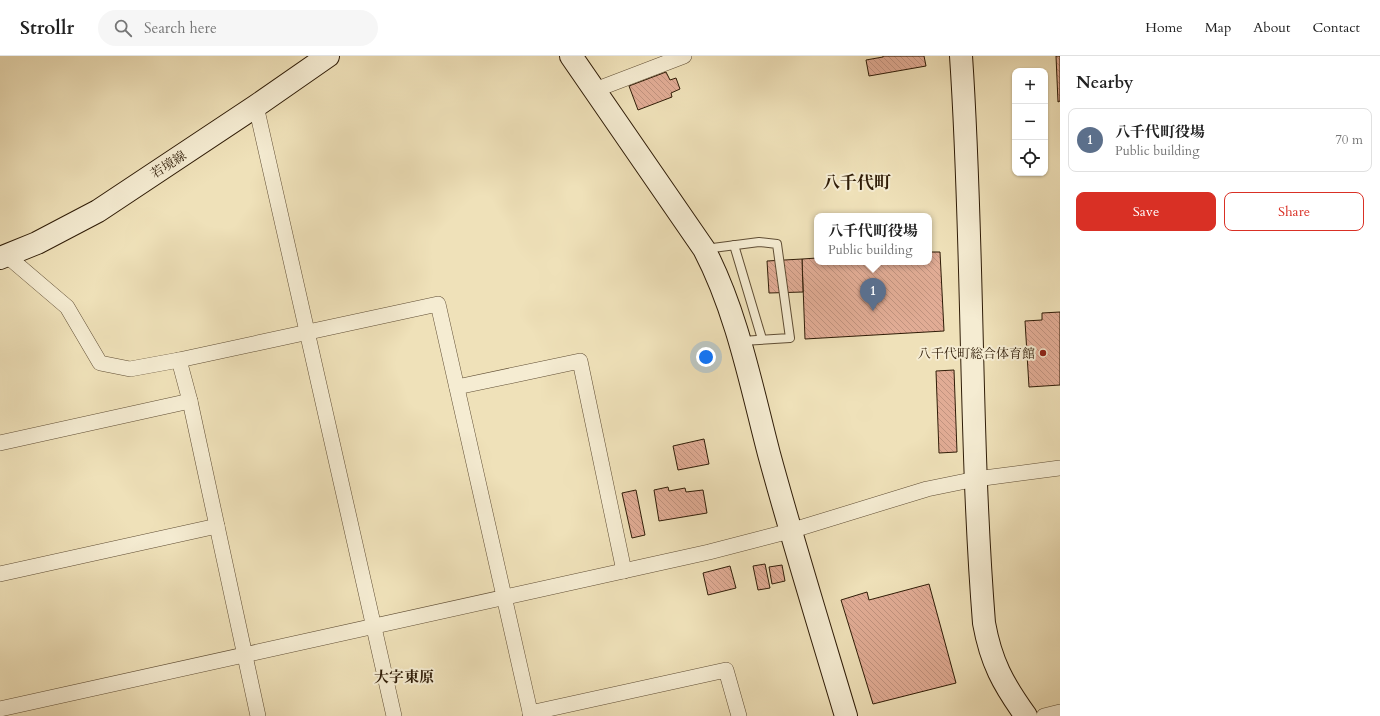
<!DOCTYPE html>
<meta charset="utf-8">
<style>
:root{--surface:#fff;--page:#f6f6f6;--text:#222;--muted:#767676;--line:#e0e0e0;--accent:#d93025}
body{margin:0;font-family:Cardo,"Noto Serif JP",serif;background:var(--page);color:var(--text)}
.controls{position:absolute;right:12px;top:12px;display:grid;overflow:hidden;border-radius:8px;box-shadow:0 1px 3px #0004}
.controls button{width:36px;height:36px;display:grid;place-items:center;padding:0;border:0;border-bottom:1px solid var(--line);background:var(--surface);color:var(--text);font:20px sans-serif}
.you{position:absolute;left:706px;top:301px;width:14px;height:14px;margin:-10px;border:3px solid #fff;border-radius:50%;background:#1a73e8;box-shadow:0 0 0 6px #1a73e833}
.badge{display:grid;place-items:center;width:26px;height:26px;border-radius:50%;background:var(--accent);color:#fff;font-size:13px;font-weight:700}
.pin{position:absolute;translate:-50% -33px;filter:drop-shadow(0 1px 2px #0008)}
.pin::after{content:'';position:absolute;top:21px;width:14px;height:12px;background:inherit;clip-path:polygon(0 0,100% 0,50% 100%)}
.popup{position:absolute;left:814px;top:157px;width:118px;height:52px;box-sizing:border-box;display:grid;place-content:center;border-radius:8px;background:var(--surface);filter:drop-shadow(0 1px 3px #0005);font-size:13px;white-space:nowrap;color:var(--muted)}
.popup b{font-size:15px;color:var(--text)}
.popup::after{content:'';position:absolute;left:50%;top:100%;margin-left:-8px;border:8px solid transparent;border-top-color:var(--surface)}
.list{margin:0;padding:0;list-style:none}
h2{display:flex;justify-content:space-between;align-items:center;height:52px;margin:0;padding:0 16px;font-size:17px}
h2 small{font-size:13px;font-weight:400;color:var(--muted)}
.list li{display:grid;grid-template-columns:26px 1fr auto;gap:12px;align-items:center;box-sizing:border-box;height:64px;margin:0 8px 8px;padding:0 8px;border:1px solid var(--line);border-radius:8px}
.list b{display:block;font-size:15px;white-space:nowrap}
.list p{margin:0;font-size:13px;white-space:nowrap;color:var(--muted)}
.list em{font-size:13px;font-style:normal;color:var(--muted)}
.actions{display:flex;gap:8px;padding:12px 16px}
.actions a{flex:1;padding:9px 0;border:1px solid var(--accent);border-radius:8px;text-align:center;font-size:14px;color:var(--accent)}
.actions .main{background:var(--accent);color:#fff}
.icon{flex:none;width:22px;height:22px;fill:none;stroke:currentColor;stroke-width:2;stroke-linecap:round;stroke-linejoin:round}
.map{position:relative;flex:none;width:1060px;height:660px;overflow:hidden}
header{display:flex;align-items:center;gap:24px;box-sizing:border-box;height:56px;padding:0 20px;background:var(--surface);border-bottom:1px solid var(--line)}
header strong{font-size:19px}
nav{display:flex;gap:22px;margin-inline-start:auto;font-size:14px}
.search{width:280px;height:36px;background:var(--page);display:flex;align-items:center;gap:10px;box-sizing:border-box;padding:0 14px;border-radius:22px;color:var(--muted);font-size:15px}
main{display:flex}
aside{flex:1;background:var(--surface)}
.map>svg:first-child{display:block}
.building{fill:url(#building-back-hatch);stroke:#2f1c07}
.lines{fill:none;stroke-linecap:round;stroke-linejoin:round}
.lane-casing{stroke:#5f4d34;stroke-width:10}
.street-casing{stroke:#5f4d34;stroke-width:16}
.secondary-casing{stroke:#2f1c07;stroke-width:24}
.lane{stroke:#f5ecd2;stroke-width:8}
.street{stroke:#f5ecd2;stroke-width:15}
.secondary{stroke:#f5ecd2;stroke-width:22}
.poi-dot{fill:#8f2418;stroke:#f5ecd2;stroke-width:1.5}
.labels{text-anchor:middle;stroke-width:4;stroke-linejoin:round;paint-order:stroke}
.street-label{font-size:13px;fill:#2f1c07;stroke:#f5ecd2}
.poi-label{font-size:13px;fill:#2f1c07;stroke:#f5ecd2;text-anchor:end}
.quarter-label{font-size:15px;font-weight:bold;fill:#2f1c07;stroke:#f5ecd2}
.district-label{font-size:17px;font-weight:bold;fill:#2f1c07;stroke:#f5ecd2}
</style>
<header>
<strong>Strollr</strong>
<div class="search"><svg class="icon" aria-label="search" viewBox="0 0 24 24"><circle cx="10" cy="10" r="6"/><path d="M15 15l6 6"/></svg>Search here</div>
<nav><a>Home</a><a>Map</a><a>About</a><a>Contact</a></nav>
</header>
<main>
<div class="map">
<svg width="1060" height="660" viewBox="0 0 1060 660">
<defs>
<pattern id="building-back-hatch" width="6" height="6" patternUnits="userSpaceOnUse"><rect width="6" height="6" fill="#e1ac95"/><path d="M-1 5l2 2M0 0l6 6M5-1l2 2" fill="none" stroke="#c1937f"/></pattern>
</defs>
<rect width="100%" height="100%" fill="#efe1b9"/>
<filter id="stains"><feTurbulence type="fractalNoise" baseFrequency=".005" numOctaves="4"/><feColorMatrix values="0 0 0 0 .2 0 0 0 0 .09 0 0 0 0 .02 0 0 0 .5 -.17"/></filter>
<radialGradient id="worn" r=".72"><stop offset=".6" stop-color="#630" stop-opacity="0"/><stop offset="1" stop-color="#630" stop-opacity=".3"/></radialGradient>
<!-- building -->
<g class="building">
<polygon points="883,0 924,0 926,10 869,20 866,4 883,1"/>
<polygon points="1056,0 1060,0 1060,45 1058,46"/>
<polygon points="666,16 670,24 676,22 680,33 671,37 672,41 638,54 629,30"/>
<polygon points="929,196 940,196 944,275 805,283 802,203 817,202 817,206 929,206"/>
<polygon points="802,203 803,236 769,237 767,205"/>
<polygon points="1060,256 1060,329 1029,331 1025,265 1042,264 1042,257"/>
<polygon points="954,314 957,396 939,397 936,315"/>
<polygon points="704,383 709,408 678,414 673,390"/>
<polygon points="668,431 669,435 685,432 686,436 703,434 707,457 659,465 654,434"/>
<polygon points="636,434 645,479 632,482 622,437"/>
<polygon points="765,508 770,532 758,534 753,510"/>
<polygon points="782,509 785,525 772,528 769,511"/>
<polygon points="730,510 736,532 708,539 703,517"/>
<polygon points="929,528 956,627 873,648 841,544 867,536 869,544"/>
</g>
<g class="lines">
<!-- lane casing -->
<g class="lane-casing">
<g id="lane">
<polyline points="734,189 762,283"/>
<polyline points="705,193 759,186 777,188 790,282 742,285"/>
</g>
</g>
<!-- street casing -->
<g class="street-casing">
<g id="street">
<polyline points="595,34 684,0"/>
<polyline points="256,50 394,660"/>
<polyline points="6,199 67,251 100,307 130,313 179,304 438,248 531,660"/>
<polyline points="179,304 190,345 258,660"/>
<polyline points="457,331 580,305 624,515"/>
<polyline points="0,387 190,345"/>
<polyline points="0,518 217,470"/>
<polyline points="0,653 709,496 790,475 927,433 976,423 1060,412"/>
<polyline points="530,657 726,614 739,660"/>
<polyline points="1044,660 1060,656"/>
</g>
</g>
<!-- secondary casing -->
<g class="secondary-casing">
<g id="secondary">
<path d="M571,0l133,193c33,63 47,136 65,205 24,88 51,175 77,262"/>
<path d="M961,0c13,189 8,378 23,567 7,39 19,61 42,93"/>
<polyline points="0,202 37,187 98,155 256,50 328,0"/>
</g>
</g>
<!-- lane -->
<use href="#lane" class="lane"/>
<!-- street -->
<use href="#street" class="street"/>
<!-- secondary -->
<use href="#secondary" class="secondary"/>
</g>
<!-- markers -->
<circle class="poi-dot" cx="1043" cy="297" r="4"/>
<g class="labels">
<!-- street labels -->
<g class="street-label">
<text transform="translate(168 108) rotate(-33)" y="5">若境線</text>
</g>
<!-- poi labels -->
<g class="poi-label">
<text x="1035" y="302">八千代町総合体育館</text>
</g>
<!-- quarter labels -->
<g class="quarter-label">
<text x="404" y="626">大字東原</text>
</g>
<!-- district labels -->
<g class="district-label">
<text x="857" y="132">八千代町</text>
</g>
</g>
<rect width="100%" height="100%" filter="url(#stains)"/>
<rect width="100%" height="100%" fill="url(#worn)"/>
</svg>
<div class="controls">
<button>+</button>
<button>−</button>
<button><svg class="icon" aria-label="locate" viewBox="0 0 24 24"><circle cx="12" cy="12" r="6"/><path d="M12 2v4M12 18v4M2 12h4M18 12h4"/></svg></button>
</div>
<div class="you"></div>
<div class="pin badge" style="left:873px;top:255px;background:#5c6f8a">1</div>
<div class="popup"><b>八千代町役場</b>Public building</div>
</div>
<aside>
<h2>Nearby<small></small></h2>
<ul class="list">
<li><span class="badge" style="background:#5c6f8a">1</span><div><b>八千代町役場</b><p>Public building</p></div><em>70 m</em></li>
</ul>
<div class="actions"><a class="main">Save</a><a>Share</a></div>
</aside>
</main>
